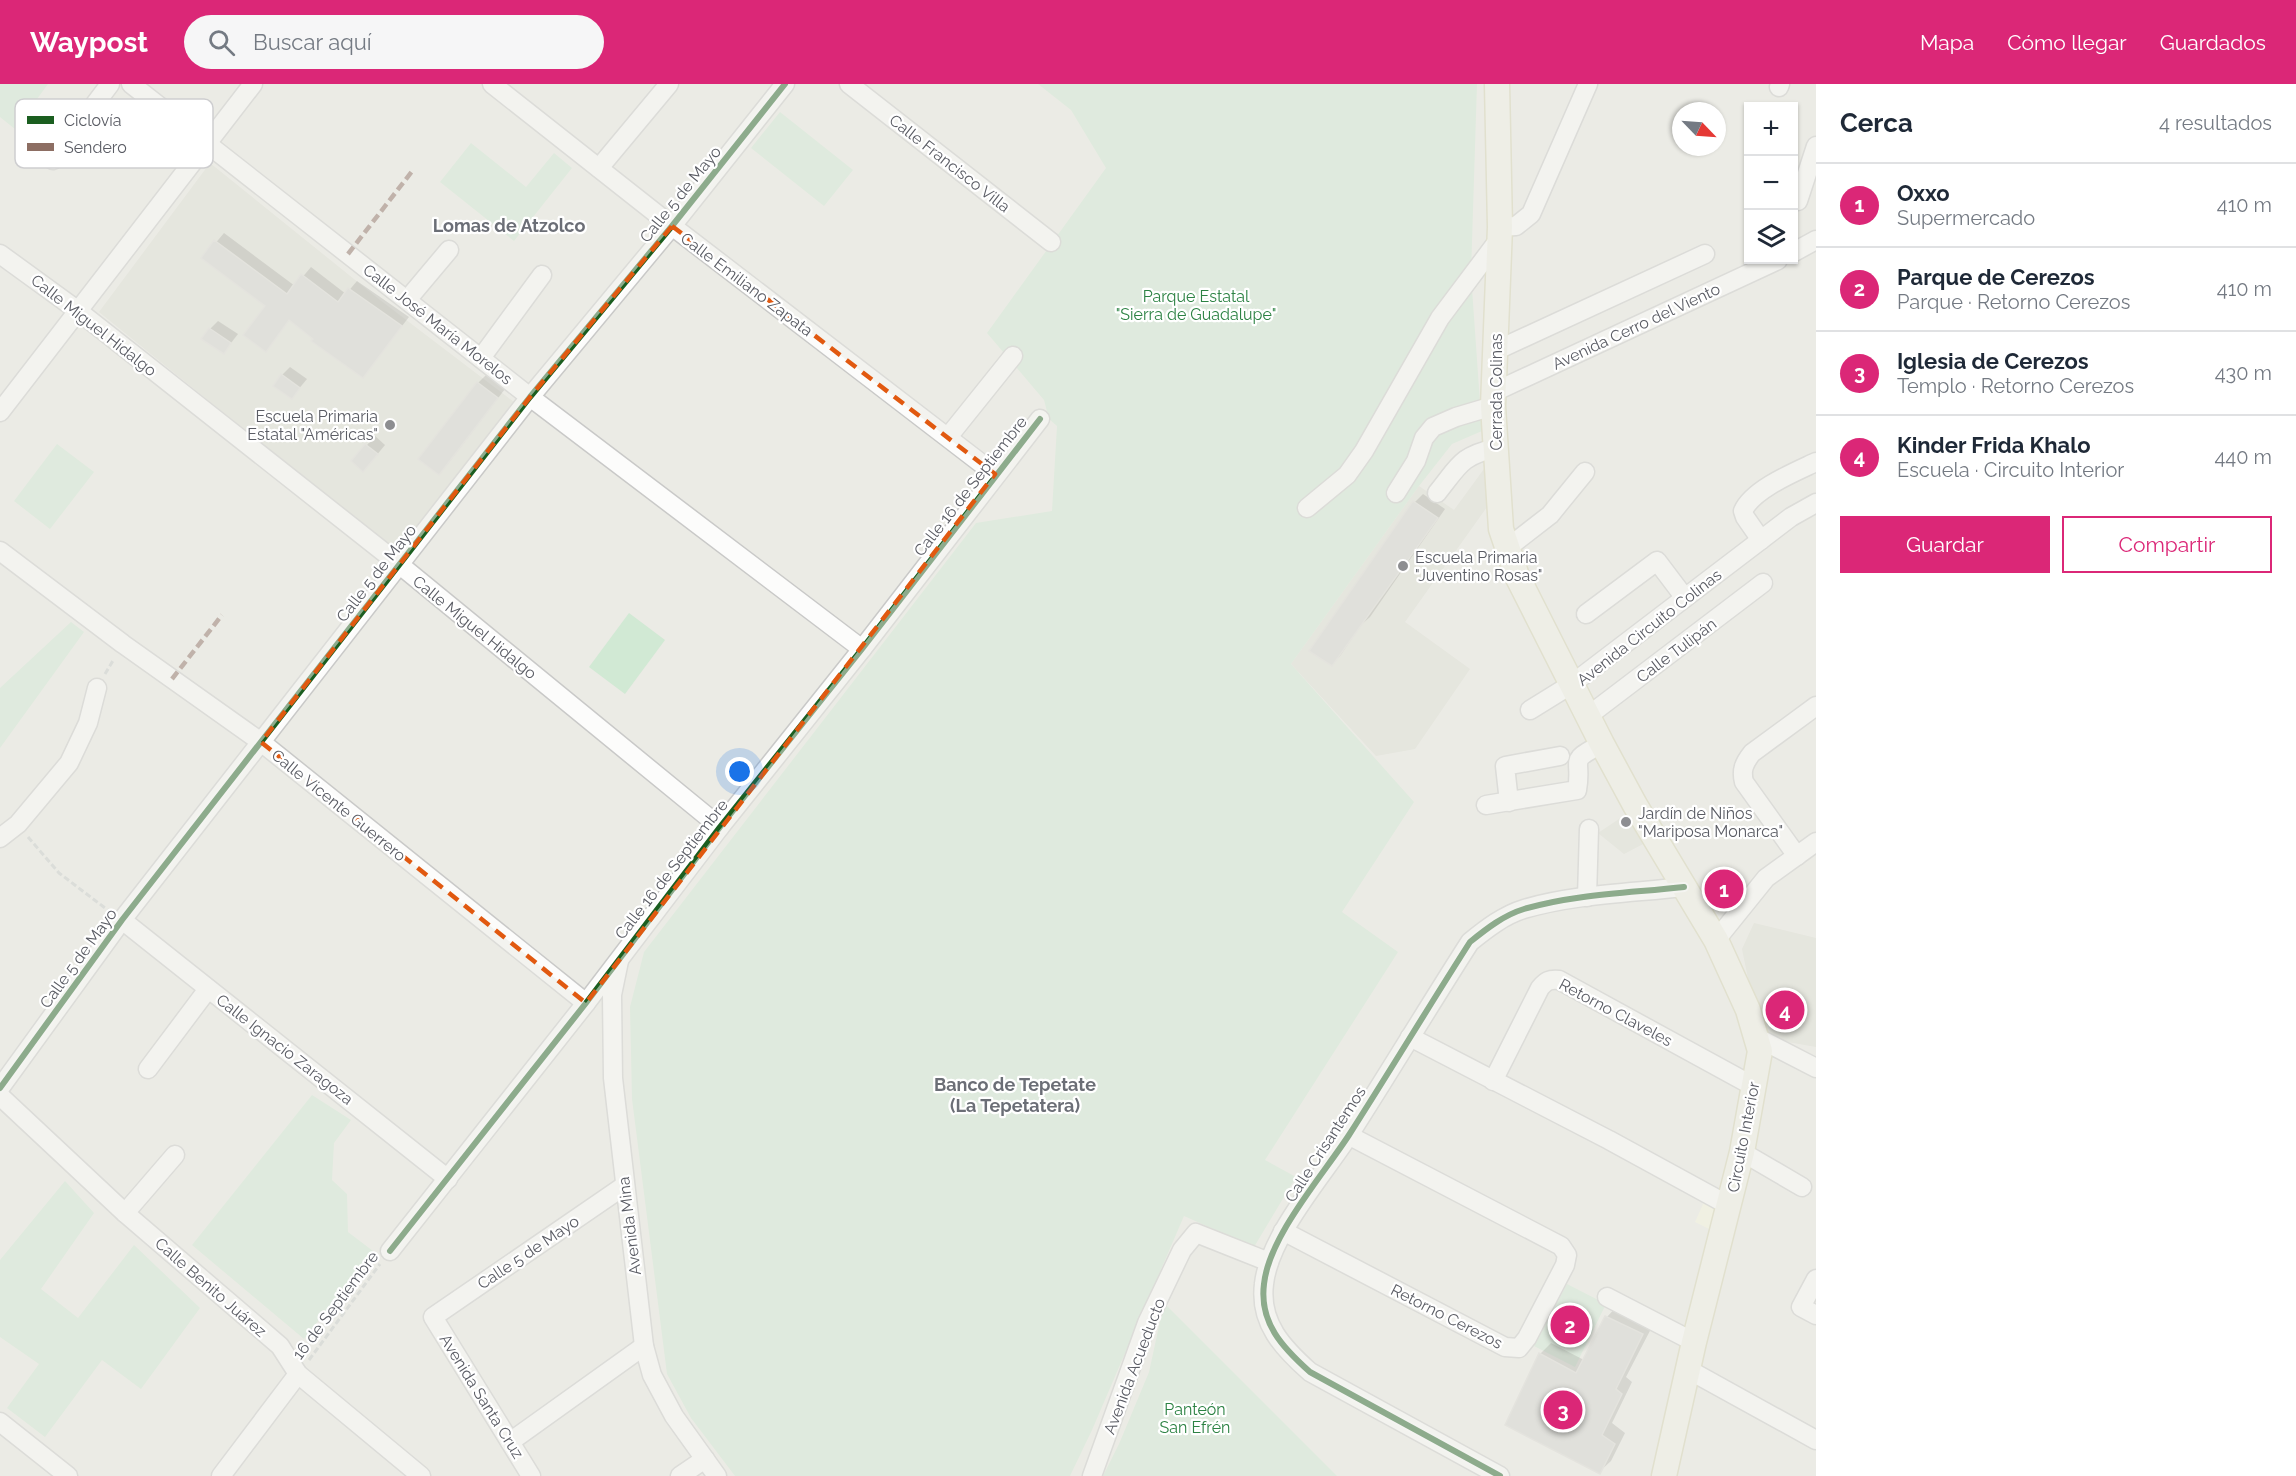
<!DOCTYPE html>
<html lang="es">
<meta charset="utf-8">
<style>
:root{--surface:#fff;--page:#f6f6f7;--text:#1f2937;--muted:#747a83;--line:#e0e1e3;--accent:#db2777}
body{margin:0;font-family:Raleway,sans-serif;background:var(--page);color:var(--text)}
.controls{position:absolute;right:18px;top:18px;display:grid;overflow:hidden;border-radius:0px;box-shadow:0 2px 4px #0004}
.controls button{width:54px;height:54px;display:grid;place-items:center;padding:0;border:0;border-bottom:2px solid var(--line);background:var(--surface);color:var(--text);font:30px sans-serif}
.compass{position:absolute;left:1672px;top:18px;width:54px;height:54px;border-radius:50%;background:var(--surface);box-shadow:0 2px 4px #0004;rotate:115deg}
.you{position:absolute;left:740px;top:688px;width:21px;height:21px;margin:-15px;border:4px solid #fff;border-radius:50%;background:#1a73e8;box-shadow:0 0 0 9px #1a73e833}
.badge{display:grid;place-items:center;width:39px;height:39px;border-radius:50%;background:var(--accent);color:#fff;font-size:20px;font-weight:700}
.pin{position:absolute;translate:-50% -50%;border:3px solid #fff;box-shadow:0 2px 6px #0006}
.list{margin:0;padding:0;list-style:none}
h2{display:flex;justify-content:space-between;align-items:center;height:78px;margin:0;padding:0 24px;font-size:26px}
h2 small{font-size:20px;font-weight:400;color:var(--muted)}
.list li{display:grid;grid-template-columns:39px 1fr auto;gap:18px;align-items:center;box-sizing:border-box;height:84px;padding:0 24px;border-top:2px solid var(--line)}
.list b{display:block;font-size:22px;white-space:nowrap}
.list p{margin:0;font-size:20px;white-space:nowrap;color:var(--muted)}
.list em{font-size:20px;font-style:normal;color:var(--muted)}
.actions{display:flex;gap:12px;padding:18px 24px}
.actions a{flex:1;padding:14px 0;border:2px solid var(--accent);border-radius:0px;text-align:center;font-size:21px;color:var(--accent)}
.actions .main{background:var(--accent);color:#fff}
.icon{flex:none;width:33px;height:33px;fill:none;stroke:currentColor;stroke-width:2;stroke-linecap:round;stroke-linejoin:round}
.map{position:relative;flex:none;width:1816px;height:1392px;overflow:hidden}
header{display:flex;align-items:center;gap:36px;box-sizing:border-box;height:84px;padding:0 30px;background:var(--accent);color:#fff}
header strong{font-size:28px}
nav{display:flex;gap:33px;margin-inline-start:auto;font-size:21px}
.search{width:420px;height:54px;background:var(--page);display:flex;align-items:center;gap:15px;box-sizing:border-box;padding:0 21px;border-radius:33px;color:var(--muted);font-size:22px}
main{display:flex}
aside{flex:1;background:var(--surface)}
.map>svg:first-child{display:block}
.commercial{fill:#f6f6dd}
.education{fill:#dedfd4}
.green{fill:#d1e9d4}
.shadow{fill:#0003}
.building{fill:#d2d2ce;stroke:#dbdad4;stroke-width:1.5}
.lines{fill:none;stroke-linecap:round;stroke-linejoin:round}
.minor-casing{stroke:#c9c9c8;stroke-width:21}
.major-casing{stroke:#d5d3b1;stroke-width:27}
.path{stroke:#c7cccb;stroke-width:3;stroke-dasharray:6 3;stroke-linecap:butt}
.minor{stroke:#fcfcfb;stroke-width:18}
.major{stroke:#f2f2e7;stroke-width:24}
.quiet{stroke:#8d6e63;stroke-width:4.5;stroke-dasharray:9 4.5;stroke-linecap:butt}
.cycleway-casing{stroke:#fff;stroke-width:10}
.cycleway{stroke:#1b5e20;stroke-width:6}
.marked{fill:none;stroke:#e15910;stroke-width:4.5;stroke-dasharray:12 8;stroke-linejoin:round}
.poi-dot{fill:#8d8e91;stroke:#fff;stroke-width:2}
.labels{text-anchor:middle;stroke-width:4.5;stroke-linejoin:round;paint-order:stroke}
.street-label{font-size:16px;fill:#5a5c64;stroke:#fff}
.park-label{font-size:16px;fill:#2c8243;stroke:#fff}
.poi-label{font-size:16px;fill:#5a5c64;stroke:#fff;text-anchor:start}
.neighbourhood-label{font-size:18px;font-weight:bold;fill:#6b6e76;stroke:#fff}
.key{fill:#fff;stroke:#ceced0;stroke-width:1.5}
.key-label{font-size:16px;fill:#5a5c64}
</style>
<header>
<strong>Waypost</strong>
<div class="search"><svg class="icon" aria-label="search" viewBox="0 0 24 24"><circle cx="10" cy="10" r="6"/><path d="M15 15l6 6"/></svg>Buscar aquí</div>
<nav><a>Mapa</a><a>Cómo llegar</a><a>Guardados</a></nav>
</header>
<main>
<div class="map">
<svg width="1816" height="1392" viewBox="0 0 1816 1392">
<rect width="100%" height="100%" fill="#ebebe5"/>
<!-- commercial -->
<polygon class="commercial" points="1704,1118 1720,1127 1713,1147 1695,1138"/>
<!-- education -->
<g class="education">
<polygon points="210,79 380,216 514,318 397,469 99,228"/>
<polygon points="1484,385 1487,423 1405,538 1470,585 1415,665 1376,672 1291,580 1419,402 1454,426"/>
<polygon points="1631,727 1647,758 1624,770 1598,749"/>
<polygon points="1754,839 1816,854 1816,963 1760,953 1742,865"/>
</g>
<!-- green -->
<g class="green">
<polygon points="0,0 48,0 15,45 0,33"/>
<polygon points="1038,0 1477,0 1471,190 1482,347 1452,360 1419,402 1291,580 1414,718 1342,828 1398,868 1265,1076 1296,1093 1254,1163 1184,1132 1092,1346 1070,1392 735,1392 691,1334 667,1290 632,1015 630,923 644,868 976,439 1052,427 1057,342 1049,335 1044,316 987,249 1106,84 1071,26"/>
<polygon points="780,28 853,86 824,122 751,64"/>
<polygon points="471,59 526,103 554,69 572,84 514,157 440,98"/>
<polygon points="57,360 94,388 50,445 14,417"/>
<polygon points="629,529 665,556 625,610 589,583"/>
<polygon points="71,538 84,548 0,664 0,604"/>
<polygon points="312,1011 351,1036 334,1059 332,1096 347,1110 348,1148 373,1167 304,1255 192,1161"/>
<polygon points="65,1097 94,1129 41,1205 78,1234 134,1161 200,1224 141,1305 102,1276 45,1353 7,1324 39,1280 0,1253 0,1176"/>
<polygon points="1567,1200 1606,1220 1575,1283 1534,1262"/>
<polygon points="1164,1219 1337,1392 1103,1392 1119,1360 1149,1288"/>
</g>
<!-- shadow -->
<g class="shadow">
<polygon points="224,149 295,202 311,183 346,210 357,197 409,233 363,292 290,235 266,266 267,222 203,174"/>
<polygon points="218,237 238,250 224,268 210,245"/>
<polygon points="290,283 307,295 292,313 282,291"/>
<polygon points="486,291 505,305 447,381 478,299"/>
<polygon points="375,352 385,361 371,378 353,377"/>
<polygon points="1423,410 1445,425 1370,533 1361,541 1340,572 1332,580 1415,418"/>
<polygon points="1618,1221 1654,1239 1626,1293 1632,1298 1612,1339 1625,1349 1611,1377 1599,1388 1540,1270 1551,1259 1584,1276 1607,1233"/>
</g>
<!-- building -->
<g class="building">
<polygon points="214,156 287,210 301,190 338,218 348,204 402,242 363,294 311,257 313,255 289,236 266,268 243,251 265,222 201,174"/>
<polygon points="209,244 231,259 224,270 201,255"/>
<polygon points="281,290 300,304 292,315 273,302"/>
<polygon points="477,298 498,314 439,391 418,375"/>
<polygon points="365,360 378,370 363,388 351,377"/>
<polygon points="1413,417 1438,434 1332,582 1309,567"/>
<polygon points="1605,1232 1643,1250 1616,1305 1622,1310 1602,1351 1615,1360 1600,1390 1505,1341 1539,1269 1576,1289"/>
</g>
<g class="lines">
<!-- minor casing -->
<g class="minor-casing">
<g id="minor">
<polyline points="131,0 530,313 862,565"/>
<polyline points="492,0 672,142 995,390"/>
<polyline points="849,0 1051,158"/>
<polyline points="1779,3 1780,0"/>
<polyline points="53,76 110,0"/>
<polyline points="599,84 669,0"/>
<polyline points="1798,117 1816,62"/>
<polyline points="1500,143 1516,142 1531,130 1588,0"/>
<polyline points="1794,168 1816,156"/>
<polyline points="0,170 77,226 400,481 720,743"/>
<polyline points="407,216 449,166"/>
<polyline points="1495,267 1705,170"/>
<polyline points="481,274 542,191"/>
<polyline points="1494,308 1778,176"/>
<polyline points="0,328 253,0"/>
<polyline points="948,353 1013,272"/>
<polyline points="1396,409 1416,377 1424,354 1433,343 1456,333 1493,322"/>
<path d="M1437,409c22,-27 23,-37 59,-45"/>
<polyline points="1307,424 1347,391 1364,367 1440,234 1500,154"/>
<path d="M1761,456l-16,-23 -2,-6c10,-22 52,-39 73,-49"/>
<polyline points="1506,465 1550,431 1585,388"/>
<polyline points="0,467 123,560 261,658 586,919"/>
<polyline points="1586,530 1657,477 1685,514"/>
<polyline points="1530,626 1572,600 1791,433 1816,419"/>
<polyline points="1588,632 1763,499"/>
<polyline points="1509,718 1505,682 1560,672"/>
<path d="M1486,721l91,-15c6,-32 -11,-28 25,-46"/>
<polyline points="0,754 18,740 69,679 88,639 97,604"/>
<path d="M1797,772l-53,-74c-3,-12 0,-19 8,-29l64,-47"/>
<polyline points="1587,813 1589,745"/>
<polyline points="122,836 448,1095"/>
<polyline points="1716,856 1766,794 1816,758"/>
<polyline points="619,877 612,911 613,994 644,1262 652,1291 674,1332 717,1392"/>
<polyline points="1410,953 1609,1056 1728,1121"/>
<polyline points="1756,953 1816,984"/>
<polyline points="148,985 208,905"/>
<path d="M1493,997l47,-93c6,-7 9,-9 19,-8l194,106"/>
<polyline points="0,1004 122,836 530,313 672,142 785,0"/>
<polyline points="0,1012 125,1129 280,1262 298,1290 421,1392"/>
<polyline points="1742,1068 1802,1103"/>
<polyline points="125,1129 175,1071"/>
<polyline points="1283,1147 1505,1263 1519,1264 1527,1254 1565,1181 1567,1171 1561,1162 1348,1051"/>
<polyline points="390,1167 586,919 720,743 862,565 1040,335"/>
<polyline points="1816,1195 1801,1223 1816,1231"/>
<polyline points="1607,1213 1694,1258"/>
<polyline points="1689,1286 1816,1356"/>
<polyline points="0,1338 68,1392"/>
<polyline points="510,1358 644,1262"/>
<polyline points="221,1392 298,1290"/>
<polyline points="531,1392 433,1233 624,1102"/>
<polyline points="680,1392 705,1375"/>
<polyline points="1092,1392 1147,1239 1182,1166 1196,1149 1269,1178"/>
<path d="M1500,1392l-190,-104c-27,-24 -51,-49 -46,-88 5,-48 59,-109 85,-149 41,-64 80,-129 121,-193 16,-13 34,-27 54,-33 51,-15 107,-16 160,-22"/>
</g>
</g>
<!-- major casing -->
<g class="major-casing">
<polyline id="major" points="1497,0 1500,143 1493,322 1501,445 1517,492 1602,660 1635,721 1716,856 1748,926 1760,967 1742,1068 1694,1258 1664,1392"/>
</g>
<!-- path -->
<g class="path">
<polyline points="105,590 114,575"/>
<polyline points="28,753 59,789 109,827"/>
<polyline points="309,1276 380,1180"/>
</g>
<!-- minor -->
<use href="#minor" class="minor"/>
<!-- major -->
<use href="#major" class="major"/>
<!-- quiet -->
<g class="quiet">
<polyline points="348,170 413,86"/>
<polyline points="172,595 222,531"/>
</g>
<!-- cycleway casing -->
<g class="cycleway-casing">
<g id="cycleway">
<polyline points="0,1004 122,836 530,313 672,142 785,0"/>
<polyline points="390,1167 586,919 720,743 862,565 1040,335"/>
<path d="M1500,1392l-190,-104c-27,-24 -51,-49 -46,-88 5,-48 59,-109 85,-149 41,-64 80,-129 121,-193 16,-13 34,-27 54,-33 51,-15 107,-16 160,-22"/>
</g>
</g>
<!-- cycleway -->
<use href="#cycleway" class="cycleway"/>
</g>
<!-- marked area -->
<path d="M0 0H1816V1392H0ZM672,142l323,248 -409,529 -325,-261 269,-345z" fill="#ebebe5" fill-opacity=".55" fill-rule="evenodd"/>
<path class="marked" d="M672,142l323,248 -409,529 -325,-261 269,-345z"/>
<!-- markers -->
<g class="poi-dot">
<circle cx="390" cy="341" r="6"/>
<circle cx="1403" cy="482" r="6"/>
<circle cx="1626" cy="738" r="6"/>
</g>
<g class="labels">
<!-- street labels -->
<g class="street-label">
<text transform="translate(950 79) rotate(38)" y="6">Calle Francisco Villa</text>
<text transform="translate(680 110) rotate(-51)" y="6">Calle 5 de Mayo</text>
<text transform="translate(747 200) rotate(37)" y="6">Calle Emiliano Zapata</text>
<text transform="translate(438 240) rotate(38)" y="6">Calle José María Morelos</text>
<text transform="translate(94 241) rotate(38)" y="6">Calle Miguel Hidalgo</text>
<text transform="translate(1636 242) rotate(-25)" y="6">Avenida Cerro del Viento</text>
<text transform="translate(1496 308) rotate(-90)" y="6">Cerrada Colinas</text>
<text transform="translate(970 402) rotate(-52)" y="6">Calle 16 de Septiembre</text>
<text transform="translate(376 489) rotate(-52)" y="6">Calle 5 de Mayo</text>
<text transform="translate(475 543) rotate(39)" y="6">Calle Miguel Hidalgo</text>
<text transform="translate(1649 543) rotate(-38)" y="6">Avenida Circuito Colinas</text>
<text transform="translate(1676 566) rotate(-37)" y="6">Calle Tulipán</text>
<text transform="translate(339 721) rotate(39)" y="6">Calle Vicente Guerrero</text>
<text transform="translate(671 785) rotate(-52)" y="6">Calle 16 de Septiembre</text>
<text transform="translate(78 874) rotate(-54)" y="6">Calle 5 de Mayo</text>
<text transform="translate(1616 928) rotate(28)" y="6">Retorno Claveles</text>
<text transform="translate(285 965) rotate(38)" y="6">Calle Ignacio Zaragoza</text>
<text transform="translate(1743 1053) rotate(-79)" y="6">Circuito Interior</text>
<text transform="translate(1325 1060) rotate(-57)" y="6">Calle Crisantemos</text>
<text transform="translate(629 1142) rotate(-97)" y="6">Avenida Mina</text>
<text transform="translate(528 1168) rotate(-34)" y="6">Calle 5 de Mayo</text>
<text transform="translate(211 1203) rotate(41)" y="6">Calle Benito Juárez</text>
<text transform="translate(335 1221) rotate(-53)" y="6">16 de Septiembre</text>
<text transform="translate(1447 1232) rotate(27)" y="6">Retorno Cerezos</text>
<text transform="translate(1134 1282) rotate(-69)" y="6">Avenida Acueducto</text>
<text transform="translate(482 1312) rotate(58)" y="6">Avenida Santa Cruz</text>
</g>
<!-- park labels -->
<g class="park-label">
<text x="1196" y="218">Parque Estatal<tspan x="1196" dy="18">"Sierra de Guadalupe"</tspan></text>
<text x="1195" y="1331">Panteón<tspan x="1195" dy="18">San Efrén</tspan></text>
</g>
<!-- poi labels -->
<g class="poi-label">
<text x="378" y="338" text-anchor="end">Escuela Primaria<tspan x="378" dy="18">Estatal "Américas"</tspan></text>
<text x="1415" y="479">Escuela Primaria<tspan x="1415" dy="18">"Juventino Rosas"</tspan></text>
<text x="1638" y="735">Jardín de Niños<tspan x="1638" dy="18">"Mariposa Monarca"</tspan></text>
</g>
<!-- neighbourhood labels -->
<g class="neighbourhood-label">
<text x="509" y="148">Lomas de Atzolco</text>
<text x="1015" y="1007">Banco de Tepetate<tspan x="1015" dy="21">(La Tepetatera)</tspan></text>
</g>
</g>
<!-- legend -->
<rect x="15" y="15" width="198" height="69" rx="9" class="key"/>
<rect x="27" y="32" width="27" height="8" fill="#1b5e20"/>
<rect x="27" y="59" width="27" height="8" fill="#8d6e63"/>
<g class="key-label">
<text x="64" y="42">Ciclovía</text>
<text x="64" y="69">Sendero</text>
</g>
</svg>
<div class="controls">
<button>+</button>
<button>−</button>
<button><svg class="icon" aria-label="layers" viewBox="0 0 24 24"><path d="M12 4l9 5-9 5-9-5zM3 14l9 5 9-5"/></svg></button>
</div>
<svg class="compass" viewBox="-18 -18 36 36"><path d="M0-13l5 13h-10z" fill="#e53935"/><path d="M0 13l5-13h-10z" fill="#747a83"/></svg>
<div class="you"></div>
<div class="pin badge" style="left:1724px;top:805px">1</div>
<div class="pin badge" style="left:1570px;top:1241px">2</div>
<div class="pin badge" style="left:1563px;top:1326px">3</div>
<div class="pin badge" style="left:1785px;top:926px">4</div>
</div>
<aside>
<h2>Cerca<small>4 resultados</small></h2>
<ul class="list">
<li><span class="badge">1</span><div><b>Oxxo</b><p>Supermercado</p></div><em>410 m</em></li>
<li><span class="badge">2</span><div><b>Parque de Cerezos</b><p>Parque · Retorno Cerezos</p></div><em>410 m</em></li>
<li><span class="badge">3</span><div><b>Iglesia de Cerezos</b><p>Templo · Retorno Cerezos</p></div><em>430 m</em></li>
<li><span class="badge">4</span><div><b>Kinder Frida Khalo</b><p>Escuela · Circuito Interior</p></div><em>440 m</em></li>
</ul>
<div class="actions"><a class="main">Guardar</a><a>Compartir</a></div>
</aside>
</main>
